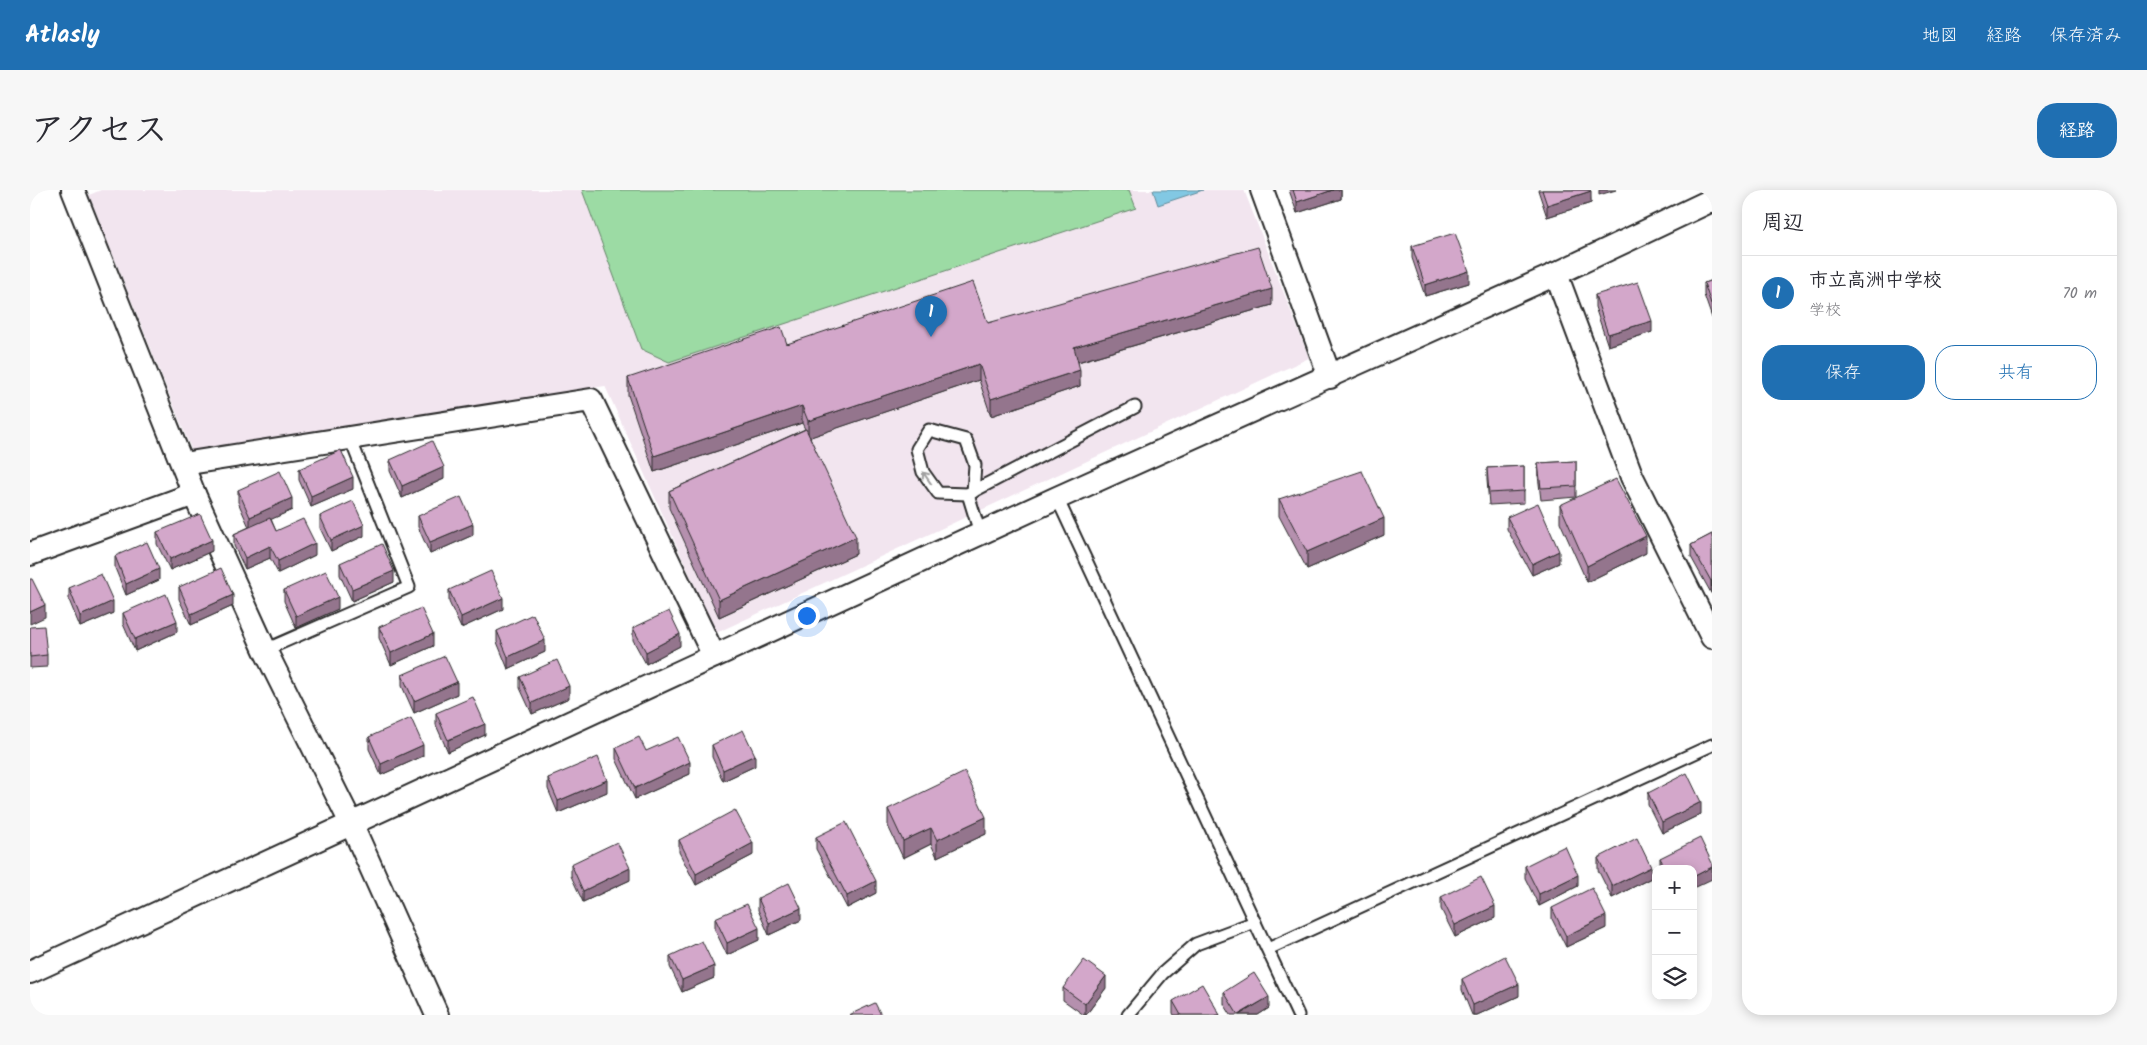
<!DOCTYPE html>
<html lang="ja">
<meta charset="utf-8">
<style>
:root{--surface:#fff;--page:#f7f7f7;--text:#2b2b33;--muted:#7c7c81;--line:#e1e1e2;--accent:#1f6fb2}
body{margin:0;font-family:Kalam,"Klee One",sans-serif;background:var(--page);color:var(--text)}
.controls{position:absolute;right:15px;bottom:15px;display:grid;overflow:hidden;border-radius:10px;box-shadow:0 2px 12px #0003}
.controls button{width:45px;height:45px;display:grid;place-items:center;padding:0;border:0;border-bottom:1px solid var(--line);background:var(--surface);color:var(--text);font:25px sans-serif}
.you{position:absolute;left:776px;top:425px;width:18px;height:18px;margin:-12px;border:4px solid #fff;border-radius:50%;background:#1a73e8;box-shadow:0 0 0 8px #1a73e833}
.badge{display:grid;place-items:center;width:32px;height:32px;border-radius:50%;background:var(--accent);color:#fff;font-size:16px;font-weight:700}
.pin{position:absolute;translate:-50% -41px;filter:drop-shadow(0 1px 2px #0008)}
.pin::after{content:'';position:absolute;top:26px;width:18px;height:15px;background:inherit;clip-path:polygon(0 0,100% 0,50% 100%)}
.list{margin:0;padding:0;list-style:none}
h2{display:flex;justify-content:space-between;align-items:center;height:65px;margin:0;padding:0 20px;font-size:21px}
h2 small{font-size:16px;font-weight:400;color:var(--muted)}
.list li{display:grid;grid-template-columns:32px 1fr auto;gap:15px;align-items:center;box-sizing:border-box;height:75px;padding:0 20px;border-top:1px solid var(--line)}
.list b{display:block;font-size:19px;white-space:nowrap}
.list p{margin:0;font-size:16px;white-space:nowrap;color:var(--muted)}
.list em{font-size:16px;font-style:normal;color:var(--muted)}
.actions{display:flex;gap:10px;padding:15px 20px}
.actions a{flex:1;padding:11px 0;border:1px solid var(--accent);border-radius:20px;text-align:center;font-size:18px;color:var(--accent)}
.actions .main{background:var(--accent);color:#fff}
.icon{flex:none;width:28px;height:28px;fill:none;stroke:currentColor;stroke-width:2;stroke-linecap:round;stroke-linejoin:round}
.map{position:relative;flex:none;width:1682px;height:825px;overflow:hidden;border-radius:20px}
header{display:flex;align-items:center;gap:30px;box-sizing:border-box;height:70px;padding:0 25px;background:var(--accent);color:#fff}
header strong{font-size:24px}
nav{display:flex;gap:28px;margin-inline-start:auto;font-size:18px}
.intro{display:flex;align-items:center;justify-content:space-between;box-sizing:border-box;height:120px;padding:0 30px}
h1{margin:0;font-size:35px}
.button{padding:12px 22px;border-radius:20px;background:var(--accent);color:#fff;font-size:18px;font-weight:700}
main{display:flex;gap:30px;padding:0 30px}
aside{flex:1;background:var(--surface);border-radius:20px;box-shadow:0 2px 12px #0003}
.map>svg:first-child{display:block}
.built{fill:#f2e5ef}
.green{fill:#9cdba4;stroke:#648368}
.water{fill:#82c8e3;stroke:#5f8999}
.lines{fill:none;stroke-linecap:round;stroke-linejoin:round}
.lane-casing{stroke:#2b2b2b;stroke-width:15}
.street-casing{stroke:#2b2b2b;stroke-width:26}
.lane{stroke:#fff;stroke-width:11}
.street{stroke:#fff;stroke-width:22}
.wall{fill:#b590ae;stroke:#2b2b2b}
.shaded-wall{fill:#94758d;stroke:#2b2b2b}
.building{fill:#d3a7ca;stroke:#2b2b2b}
.oneway{stroke:#a0a0a0}
</style>
<header>
<strong>Atlasly</strong>
<nav><a>地図</a><a>経路</a><a>保存済み</a></nav>
</header>
<div class="intro"><h1>アクセス</h1><a class="button">経路</a></div>
<main>
<div class="map">
<svg width="1682" height="825" viewBox="0 0 1682 825">
<rect width="100%" height="100%" fill="#fff"/>
<filter id="ink" filterUnits="userSpaceOnUse"><feTurbulence type="fractalNoise" baseFrequency=".02" numOctaves="2"/><feDisplacementMap in="SourceGraphic" scale="10" xChannelSelector="R" yChannelSelector="G"/><feConvolveMatrix kernelMatrix="1 2 1 2 8 2 1 2 1" color-interpolation-filters="sRGB"/></filter>
<g filter="url(#ink)">
<!-- built -->
<polygon class="built" points="71,0 1214,0 1279,168 686,443 575,196 162,261 59,5"/>
<!-- green -->
<polygon class="green" points="552,0 1099,0 1106,18 639,172 611,159"/>
<!-- water -->
<polygon class="water" points="1123,0 1173,0 1128,15"/>
<g class="lines">
<!-- lane casing -->
<g class="lane-casing">
<g id="lane">
<polyline points="938,304 908,303 893,282 887,259 899,240 936,250 945,275 943,302"/>
<polyline points="1027,308 1268,825"/>
<polyline points="950,343 938,304 1105,217"/>
<polyline points="235,460 379,397 320,248"/>
<polyline points="1238,759 1682,555"/>
<polyline points="1098,825 1133,783 1166,754 1225,732"/>
</g>
</g>
<!-- street casing -->
<g class="street-casing">
<g id="street">
<polyline points="43,0 164,304 235,460 322,635 407,825"/>
<polyline points="1232,0 1300,187"/>
<polyline points="1526,84 1602,287 1682,447"/>
<polyline points="153,274 561,210 684,466"/>
<polyline points="0,364 164,304"/>
<polyline points="0,782 1027,308 1526,84 1682,10"/>
</g>
</g>
<!-- lane -->
<use href="#lane" class="lane"/>
<!-- street -->
<use href="#street" class="street"/>
</g>
<!-- wall -->
<g class="wall">
<polygon points="1259,0 1311,0 1311,9 1267,23"/>
<polygon points="1508,0 1560,0 1561,13 1517,27"/>
<polygon points="1382,56 1439,93 1395,106 1382,68"/>
<polygon points="1682,90 1682,128 1674,105 1674,93"/>
<polygon points="1565,105 1622,142 1578,156 1565,117"/>
<polygon points="1242,115 1048,172 1050,196 961,226 949,190 780,247 826,364 689,427 639,318 639,301 775,239 772,233 624,282 598,205 598,188 757,154 958,133"/>
<polygon points="360,270 414,289 372,308 360,281"/>
<polygon points="1546,271 1546,307 1511,310 1508,285 1508,273"/>
<polygon points="1494,276 1494,313 1459,315 1457,290 1457,278"/>
<polygon points="269,279 323,299 281,317 269,290"/>
<polygon points="208,300 262,320 241,329 246,341 285,365 248,383 240,368 215,379 204,356 204,344 219,337 208,312"/>
<polygon points="1249,309 1354,345 1277,379 1249,326"/>
<polygon points="1530,315 1616,363 1557,392 1530,332"/>
<polygon points="290,326 334,346 301,361 290,338"/>
<polygon points="388,326 443,345 400,364 388,337"/>
<polygon points="1477,327 1529,373 1502,385 1477,339"/>
<polygon points="127,342 182,361 140,380 127,354"/>
<polygon points="1682,344 1682,403 1681,403 1661,367 1661,355"/>
<polygon points="85,366 129,390 96,405 85,378"/>
<polygon points="310,373 364,392 322,411 310,385"/>
<polygon points="149,397 203,416 161,435 149,409"/>
<polygon points="39,398 83,423 50,437 39,410"/>
<polygon points="254,400 308,419 266,438 254,411"/>
<polygon points="419,400 473,419 431,438 419,412"/>
<polygon points="93,423 147,442 105,461 93,434"/>
<polygon points="0,437 17,465 17,477 0,478"/>
<polygon points="349,437 403,456 361,475 349,448"/>
<polygon points="603,438 650,456 616,474 603,450"/>
<polygon points="467,441 515,462 478,479 467,452"/>
<polygon points="372,485 427,504 384,523 372,496"/>
<polygon points="490,487 539,508 502,524 490,498"/>
<polygon points="406,523 455,545 418,562 406,535"/>
<polygon points="339,547 393,566 351,585 339,559"/>
<polygon points="682,555 725,576 693,591 682,567"/>
<polygon points="586,558 616,561 660,584 605,609 586,569"/>
<polygon points="518,588 577,602 528,623 518,599"/>
<polygon points="1618,603 1671,624 1632,643 1618,615"/>
<polygon points="858,619 956,644 907,667 901,654 873,668 858,636"/>
<polygon points="786,647 846,703 817,718 786,659"/>
<polygon points="649,650 723,665 666,695 649,662"/>
<polygon points="1568,668 1621,688 1582,708 1568,680"/>
<polygon points="1630,668 1663,679 1630,679"/>
<polygon points="541,674 600,690 553,712 541,686"/>
<polygon points="1495,676 1548,696 1509,716 1495,688"/>
<polygon points="1411,707 1465,728 1425,747 1411,719"/>
<polygon points="728,708 771,730 739,745 728,720"/>
<polygon points="1522,718 1576,738 1536,757 1522,729"/>
<polygon points="685,728 729,750 697,765 685,740"/>
<polygon points="640,766 684,788 652,802 640,777"/>
<polygon points="1432,789 1489,806 1447,825 1442,825 1432,800"/>
<polygon points="1033,798 1076,798 1056,825 1054,825 1033,810"/>
<polygon points="1194,802 1239,818 1228,825 1201,825 1194,814"/>
<polygon points="1143,811 1190,825 1144,825 1143,823"/>
</g>
<!-- shaded-wall -->
<g class="shaded-wall">
<polygon points="1303,0 1311,0 1311,9 1267,23 1267,12"/>
<polygon points="1569,0 1586,0 1569,5"/>
<polygon points="1561,1 1561,13 1517,27 1517,15"/>
<polygon points="1439,81 1439,93 1395,106 1395,95"/>
<polygon points="1242,99 1242,115 1044,173 1044,157"/>
<polygon points="1622,131 1622,142 1578,156 1578,144"/>
<polygon points="949,174 949,190 778,248 778,231"/>
<polygon points="1050,180 1050,196 961,226 961,209"/>
<polygon points="772,216 772,233 624,282 624,266"/>
<polygon points="414,277 414,289 372,308 372,296"/>
<polygon points="323,287 323,299 281,317 281,306"/>
<polygon points="262,308 262,320 220,339 220,327"/>
<polygon points="1354,328 1354,345 1277,379 1277,362"/>
<polygon points="443,334 443,345 400,364 400,352"/>
<polygon points="334,335 334,346 301,361 301,350"/>
<polygon points="1616,346 1616,363 1557,392 1557,376"/>
<polygon points="826,347 826,364 689,427 689,410"/>
<polygon points="182,350 182,361 140,380 140,369"/>
<polygon points="285,353 285,365 248,383 248,371"/>
<polygon points="240,356 240,368 215,379 215,368"/>
<polygon points="1529,361 1529,373 1502,385 1502,374"/>
<polygon points="129,379 129,390 96,405 96,394"/>
<polygon points="364,381 364,392 322,411 322,399"/>
<rect x="1681" y="391" width="1" height="12"/>
<polygon points="203,405 203,416 161,435 161,424"/>
<polygon points="308,407 308,419 266,438 266,426"/>
<polygon points="473,408 473,419 431,438 431,427"/>
<polygon points="83,411 83,423 50,437 50,426"/>
<polygon points="15,415 15,427 0,434 0,422"/>
<polygon points="147,431 147,442 105,461 105,449"/>
<polygon points="403,444 403,456 361,475 361,463"/>
<polygon points="650,444 650,456 616,474 616,462"/>
<polygon points="515,450 515,462 478,479 478,467"/>
<polygon points="427,492 427,504 384,523 384,511"/>
<polygon points="539,496 539,508 502,524 502,513"/>
<polygon points="455,534 455,545 418,562 418,550"/>
<polygon points="393,555 393,566 351,585 351,574"/>
<polygon points="725,565 725,576 693,591 693,580"/>
<polygon points="660,572 660,584 605,609 605,598"/>
<polygon points="577,590 577,602 528,623 528,611"/>
<polygon points="1671,612 1671,624 1632,643 1632,632"/>
<polygon points="956,627 956,644 907,667 907,650"/>
<polygon points="901,638 901,654 873,668 873,651"/>
<polygon points="723,653 723,665 666,695 666,684"/>
<polygon points="1621,677 1621,688 1582,708 1582,696"/>
<polygon points="1682,677 1682,689 1663,698 1663,687"/>
<polygon points="600,678 600,690 553,712 553,701"/>
<polygon points="1548,685 1548,696 1509,716 1509,704"/>
<polygon points="846,691 846,703 817,718 817,706"/>
<polygon points="1465,716 1465,728 1425,747 1425,735"/>
<polygon points="771,718 771,730 739,745 739,733"/>
<polygon points="1576,726 1576,738 1536,757 1536,746"/>
<polygon points="729,738 729,750 697,765 697,753"/>
<polygon points="684,776 684,788 652,802 652,790"/>
<polygon points="1076,786 1076,798 1056,825 1055,825 1055,814"/>
<polygon points="1489,794 1489,806 1447,825 1443,825 1443,815"/>
<polygon points="1239,807 1239,818 1228,825 1209,825"/>
</g>
<!-- building -->
<g class="building">
<polygon points="1263,0 1303,0 1267,12"/>
<polygon points="1512,0 1560,0 1561,1 1517,15"/>
<polygon points="1425,43 1439,81 1395,95 1382,56"/>
<polygon points="1228,57 1242,99 1044,157 1050,180 961,209 949,174 778,231 772,216 624,266 598,188 751,137 757,154 943,92 958,133"/>
<polygon points="1682,90 1682,117 1674,93"/>
<polygon points="1608,92 1622,131 1578,144 1565,105"/>
<polygon points="776,239 826,347 689,410 639,301"/>
<polygon points="402,251 414,277 372,296 360,270"/>
<polygon points="311,260 323,287 281,306 269,279"/>
<polygon points="1546,271 1546,296 1511,298 1508,273"/>
<polygon points="1494,276 1494,301 1459,303 1457,278"/>
<polygon points="250,281 262,308 220,327 208,300"/>
<polygon points="1332,281 1354,328 1277,362 1249,309"/>
<polygon points="1586,289 1616,346 1557,376 1530,315"/>
<polygon points="431,307 443,334 400,352 388,326"/>
<polygon points="323,311 334,335 301,350 290,326"/>
<polygon points="1508,313 1529,361 1502,374 1477,327"/>
<polygon points="170,324 182,350 140,369 127,342"/>
<polygon points="240,328 246,341 273,329 285,353 248,371 240,356 215,368 204,344"/>
<polygon points="1682,344 1682,391 1681,391 1661,355"/>
<polygon points="117,352 129,379 96,394 85,366"/>
<polygon points="352,354 364,381 322,399 310,373"/>
<polygon points="191,378 203,405 161,424 149,397"/>
<polygon points="296,381 308,407 266,426 254,400"/>
<polygon points="461,381 473,408 431,427 419,400"/>
<polygon points="71,384 83,411 50,426 39,398"/>
<polygon points="0,389 2,389 15,415 0,422"/>
<polygon points="136,404 147,431 105,449 93,423"/>
<polygon points="391,418 403,444 361,463 349,437"/>
<polygon points="639,421 650,444 616,462 603,438"/>
<polygon points="503,424 515,450 478,467 467,441"/>
<polygon points="14,436 17,465 0,467 0,437"/>
<polygon points="415,466 427,492 384,511 372,485"/>
<polygon points="527,470 539,496 502,513 490,487"/>
<polygon points="443,507 455,534 418,550 406,523"/>
<polygon points="381,528 393,555 351,574 339,547"/>
<polygon points="713,540 725,565 693,580 682,555"/>
<polygon points="609,547 616,561 648,547 660,572 605,598 586,558"/>
<polygon points="568,567 577,590 528,611 518,588"/>
<polygon points="935,582 956,627 907,650 901,638 873,651 858,619"/>
<polygon points="1657,583 1671,612 1632,632 1618,603"/>
<polygon points="705,620 723,653 666,684 649,650"/>
<polygon points="816,632 846,691 817,706 786,647"/>
<polygon points="1607,648 1621,677 1582,696 1568,668"/>
<polygon points="1670,648 1682,673 1682,677 1663,687 1663,679 1636,679 1630,668"/>
<polygon points="587,652 600,678 553,701 541,674"/>
<polygon points="1535,656 1548,685 1509,704 1495,676"/>
<polygon points="1451,687 1465,716 1425,735 1411,707"/>
<polygon points="759,693 771,718 739,733 728,708"/>
<polygon points="1562,698 1576,726 1536,746 1522,718"/>
<polygon points="717,714 729,738 697,753 685,728"/>
<polygon points="672,751 684,776 652,790 640,766"/>
<polygon points="1475,766 1489,794 1443,815 1432,789"/>
<polygon points="1054,770 1076,786 1055,814 1033,798"/>
<polygon points="1224,783 1239,807 1208,825 1194,802"/>
<polygon points="1172,794 1190,825 1151,825 1143,811"/>
<polygon points="845,813 851,825 819,825"/>
</g>
<!-- one-way arrows -->
<defs><path id="oneway-shaft" d="M-6 0H5M1.5-3L5.5 0L1.5 3" fill="none" stroke-width="1.6" stroke-linecap="round" stroke-linejoin="round" transform="scale(1.25)"/></defs>
<use class="oneway" href="#oneway-shaft" transform="translate(897 288) rotate(-125)"/>
</g>
</svg>
<div class="controls">
<button>+</button>
<button>−</button>
<button><svg class="icon" aria-label="layers" viewBox="0 0 24 24"><path d="M12 4l9 5-9 5-9-5zM3 14l9 5 9-5"/></svg></button>
</div>
<div class="you"></div>
<div class="pin badge" style="left:901px;top:147px">1</div>
</div>
<aside>
<h2>周辺<small></small></h2>
<ul class="list">
<li><span class="badge">1</span><div><b>市立高洲中学校</b><p>学校</p></div><em>70 m</em></li>
</ul>
<div class="actions"><a class="main">保存</a><a>共有</a></div>
</aside>
</main>
